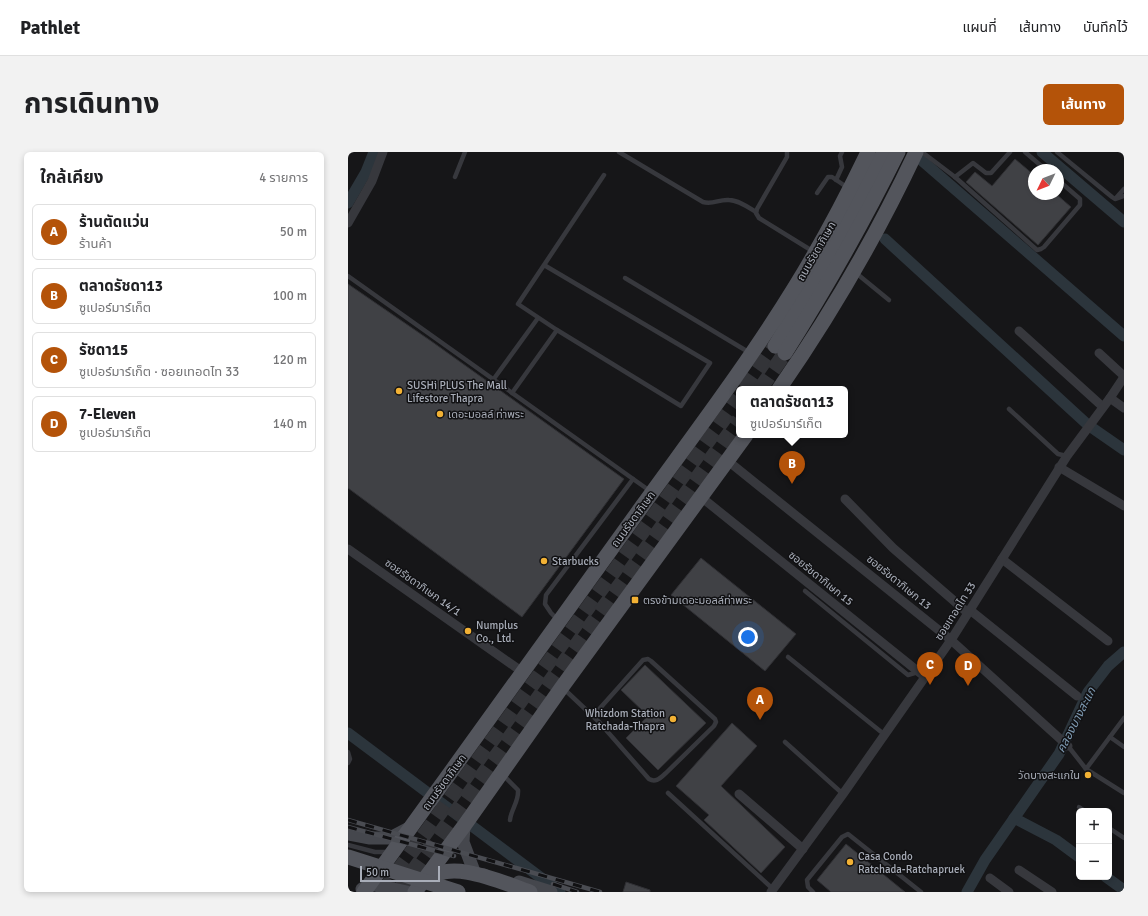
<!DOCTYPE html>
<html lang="th">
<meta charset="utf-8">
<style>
:root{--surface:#fff;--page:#f2f2f2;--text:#202124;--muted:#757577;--line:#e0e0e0;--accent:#b45309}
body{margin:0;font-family:Signika,"Noto Sans Thai",sans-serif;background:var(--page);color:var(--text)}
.controls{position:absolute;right:12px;bottom:12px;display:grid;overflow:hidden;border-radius:6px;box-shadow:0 2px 6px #0003}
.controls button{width:36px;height:36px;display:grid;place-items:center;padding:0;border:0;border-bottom:1px solid var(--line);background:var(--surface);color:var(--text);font:20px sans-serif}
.compass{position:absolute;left:680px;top:12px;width:36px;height:36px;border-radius:50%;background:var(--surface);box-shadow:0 2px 6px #0003;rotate:227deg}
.scale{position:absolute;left:12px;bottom:10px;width:80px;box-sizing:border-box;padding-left:4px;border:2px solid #a8adb8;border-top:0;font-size:11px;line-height:14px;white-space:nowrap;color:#a8adb8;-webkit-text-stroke:3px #111113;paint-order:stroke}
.you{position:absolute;left:400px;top:485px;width:14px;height:14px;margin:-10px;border:3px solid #fff;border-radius:50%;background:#1a73e8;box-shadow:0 0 0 6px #1a73e833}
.badge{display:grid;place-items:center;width:26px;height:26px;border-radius:50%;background:var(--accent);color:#fff;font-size:13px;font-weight:700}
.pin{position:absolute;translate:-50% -33px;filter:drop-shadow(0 1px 2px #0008)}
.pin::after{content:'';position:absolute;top:21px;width:14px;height:12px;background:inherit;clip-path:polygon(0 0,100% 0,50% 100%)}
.popup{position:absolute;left:388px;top:234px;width:112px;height:52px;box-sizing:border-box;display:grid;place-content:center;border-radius:6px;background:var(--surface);filter:drop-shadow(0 1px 3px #0005);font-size:13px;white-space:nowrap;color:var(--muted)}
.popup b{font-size:15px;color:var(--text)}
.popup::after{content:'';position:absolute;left:50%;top:100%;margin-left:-8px;border:8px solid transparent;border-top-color:var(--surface)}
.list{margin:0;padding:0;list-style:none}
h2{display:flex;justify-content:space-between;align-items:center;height:52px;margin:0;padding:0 16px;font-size:17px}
h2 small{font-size:13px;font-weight:400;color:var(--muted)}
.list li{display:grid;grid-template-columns:26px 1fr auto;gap:12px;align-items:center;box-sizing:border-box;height:56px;margin:0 8px 8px;padding:0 8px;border:1px solid var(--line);border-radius:6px}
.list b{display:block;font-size:15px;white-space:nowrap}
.list p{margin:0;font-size:13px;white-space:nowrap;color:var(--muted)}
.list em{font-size:13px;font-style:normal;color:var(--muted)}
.map{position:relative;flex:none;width:776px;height:740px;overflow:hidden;border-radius:6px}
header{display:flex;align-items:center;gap:24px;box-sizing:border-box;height:56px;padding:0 20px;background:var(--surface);border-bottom:1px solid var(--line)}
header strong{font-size:19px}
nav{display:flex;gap:22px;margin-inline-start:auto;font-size:14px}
.intro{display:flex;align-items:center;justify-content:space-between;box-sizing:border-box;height:96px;padding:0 24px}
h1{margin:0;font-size:28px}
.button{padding:10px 18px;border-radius:6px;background:var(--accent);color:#fff;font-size:14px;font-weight:700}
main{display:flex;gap:24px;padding:0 24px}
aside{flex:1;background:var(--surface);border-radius:6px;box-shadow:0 2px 6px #0003}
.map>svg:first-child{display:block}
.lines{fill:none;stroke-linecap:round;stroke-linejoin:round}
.canal{stroke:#2c353c;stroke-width:11}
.building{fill:#404145;stroke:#303034}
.primary-tunnel{stroke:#333438;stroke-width:15;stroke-dasharray:15 8;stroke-linecap:butt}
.service{stroke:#37383d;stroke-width:4.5}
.minor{stroke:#37383d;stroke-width:9}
.secondary{stroke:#45474d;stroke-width:13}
.primary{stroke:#53555c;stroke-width:15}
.rail-casing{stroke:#4a4c52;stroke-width:4.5}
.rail{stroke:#111113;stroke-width:3;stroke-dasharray:9;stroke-linecap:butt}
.primary-bridge{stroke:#53555c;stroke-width:15}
.poi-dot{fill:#f2b134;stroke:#111113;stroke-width:1.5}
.labels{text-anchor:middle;stroke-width:3;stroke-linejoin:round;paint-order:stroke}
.street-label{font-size:11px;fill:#a8adb8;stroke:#111113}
.poi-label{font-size:11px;fill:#a8adb8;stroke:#111113;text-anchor:start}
.water-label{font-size:12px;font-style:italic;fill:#7f9bb3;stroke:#111113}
</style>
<header>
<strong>Pathlet</strong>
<nav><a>แผนที่</a><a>เส้นทาง</a><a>บันทึกไว้</a></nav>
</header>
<div class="intro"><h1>การเดินทาง</h1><a class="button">เส้นทาง</a></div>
<main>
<aside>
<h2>ใกล้เคียง<small>4 รายการ</small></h2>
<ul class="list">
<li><span class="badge">A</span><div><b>ร้านตัดแว่น</b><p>ร้านค้า</p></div><em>50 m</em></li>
<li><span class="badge">B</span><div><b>ตลาดรัชดา13</b><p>ซูเปอร์มาร์เก็ต</p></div><em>100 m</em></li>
<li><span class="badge">C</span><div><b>รัชดา15</b><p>ซูเปอร์มาร์เก็ต · ซอยเทอดไท 33</p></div><em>120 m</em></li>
<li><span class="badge">D</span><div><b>7-Eleven</b><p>ซูเปอร์มาร์เก็ต</p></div><em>140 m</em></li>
</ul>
</aside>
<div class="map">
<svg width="776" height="740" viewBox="0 0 776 740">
<rect width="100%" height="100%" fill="#161618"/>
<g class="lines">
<!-- canal -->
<g class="canal">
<polyline points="694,0 776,70"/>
<polyline points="571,6 776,184"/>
<polyline points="0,51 18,20 26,0"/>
<polyline points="537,87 740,273 776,298"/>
<polyline points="0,581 212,740"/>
<polyline points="666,666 708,688 731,705"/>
<polyline points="758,725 776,738"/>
<polyline points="619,740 637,708 711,602 740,540 760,514 776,500"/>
</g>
</g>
<!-- building -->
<g class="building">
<polygon points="667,7 686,23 686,42 708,42 723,55 690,93 618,30 627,20 644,34"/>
<polygon points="0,132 83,189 276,327 174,465 0,336"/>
<polygon points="353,406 448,482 417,519 323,443"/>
<polygon points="297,513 358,571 310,618 278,586 300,564 273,538"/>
<polygon points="384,571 409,594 373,634 437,695 413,721 356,668 361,663 328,634"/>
<polygon points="498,692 557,740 483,740 469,728"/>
<polygon points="278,730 302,738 302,740 275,740"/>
</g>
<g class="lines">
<!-- primary-tunnel -->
<g class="primary-tunnel">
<polyline points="397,237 427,194"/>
<polyline points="412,237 437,201"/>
<polyline points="35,740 391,246"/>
<polyline points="50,740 391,268"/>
</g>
<!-- service -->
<g class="service">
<path d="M271,0l84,50c10,3 16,-3 26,-2 9,0 19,7 27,12"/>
<polyline points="439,0 439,5 409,57 408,61 411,66 466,100"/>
<polyline points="574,0 607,25 689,98 693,97 696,95 732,53 732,47 710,28"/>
<polyline points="677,0 698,18"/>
<polyline points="709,0 764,45 767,47 776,44"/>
<polyline points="107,25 117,0"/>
<polyline points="607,25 625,11 638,21 643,21 662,0"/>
<polyline points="488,28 494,15 492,4 494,0"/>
<polyline points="469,41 480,25 484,25 500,36"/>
<polyline points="768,46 776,37"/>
<polyline points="196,113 362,211 333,254 209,178 170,152 256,23"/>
<polyline points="508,121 541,148"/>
<polyline points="0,124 302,339"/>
<polyline points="277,126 402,201"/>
<polyline points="145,228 190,166"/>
<polyline points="164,241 209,178"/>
<polyline points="661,257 710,302 719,304"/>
<polyline points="457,439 560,523 570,520"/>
<polyline points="210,468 203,461 197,452 198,443 285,327"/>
<polyline points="440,505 537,583"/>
<path d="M216,537l35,33 50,57c7,4 11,-1 17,-6l48,-47 2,-4 -1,-3 -64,-58 -3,-2 -5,1 -50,56"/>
<polyline points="762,585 776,595"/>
<polyline points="437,590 495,642"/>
<polyline points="720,594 738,617 776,641"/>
<polyline points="0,600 2,607 0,611"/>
<polyline points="738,617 776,566"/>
<path d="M155,623l15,15c1,12 -7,19 -8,30"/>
<polyline points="320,641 425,737"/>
<polyline points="731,655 737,659"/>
<polyline points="761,676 776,686"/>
<polyline points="0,693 27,700 42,700"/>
<polyline points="465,740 460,735 459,728 494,685 500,682 573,740"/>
</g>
<!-- minor -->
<g class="minor">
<polyline points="0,71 24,29 35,0"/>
<polyline points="671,179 755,255"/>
<polyline points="751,201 776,224"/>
<polyline points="762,246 776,256"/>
<polyline points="380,309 603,488 720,594"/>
<polyline points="711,315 776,354"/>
<polyline points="353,345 577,525"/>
<polyline points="497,347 545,396 620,461"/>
<polyline points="0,397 176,521"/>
<polyline points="654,407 760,489"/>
<polyline points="622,458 729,544"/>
<polyline points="391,642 455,697"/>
<polyline points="671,718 704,740"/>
<polyline points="642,726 661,740"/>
<polyline points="423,740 495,642 603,488 719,304 762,246 776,225"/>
</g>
<!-- secondary -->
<g class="secondary">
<polyline points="116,674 115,690 127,722 136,723"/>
<polyline points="0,682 22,686 42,686 63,675"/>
<polyline points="171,730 203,740"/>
<polyline points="14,737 22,732 59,740"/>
</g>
<!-- primary -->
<g class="primary">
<polyline points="427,194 489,90 536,0"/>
<path d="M437,201c41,-65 79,-132 113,-201"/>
<path d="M431,237c52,-75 98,-154 137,-237"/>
<path d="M78,729c24,-24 77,2 104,11"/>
<path d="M16,740c93,-129 187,-258 279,-387 52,-72 106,-143 152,-218 27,-44 51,-89 73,-135"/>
<polyline points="67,740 116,674 214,535 398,283"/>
</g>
<!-- rail casing -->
<g class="rail-casing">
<g id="rail">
<polyline points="0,668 252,740"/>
<polyline points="0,675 106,704"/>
<polyline points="205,732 229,740"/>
</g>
</g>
<!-- rail -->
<use href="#rail" class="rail"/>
<!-- primary-bridge -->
<polyline class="primary-bridge" points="0,705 110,740"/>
</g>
<!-- markers -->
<g class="poi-dot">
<circle cx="51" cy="239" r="4"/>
<circle cx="92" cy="262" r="4"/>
<circle cx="196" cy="409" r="4"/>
<rect x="283" y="444" width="8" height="8" rx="2"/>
<circle cx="120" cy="479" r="4"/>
<circle cx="325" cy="567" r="4"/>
<circle cx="740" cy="623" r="4"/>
<circle cx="502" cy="710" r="4"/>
</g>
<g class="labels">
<!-- street labels -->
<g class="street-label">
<text transform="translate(468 99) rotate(-60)" y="4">ถนนรัชดาภิเษก</text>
<text transform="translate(285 367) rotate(-54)" y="4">ถนนรัชดาภิเษก</text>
<text transform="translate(473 426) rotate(39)" y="4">ซอยรัชดาภิเษก 15</text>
<text transform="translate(551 430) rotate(39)" y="4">ซอยรัชดาภิเษก 13</text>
<text transform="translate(75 435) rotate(35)" y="4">ซอยรัชดาภิเษก 14/1</text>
<text transform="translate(607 459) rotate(-58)" y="4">ซอยเทอดไท 33</text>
<text transform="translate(96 630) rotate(-54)" y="4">ถนนรัชดาภิเษก</text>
</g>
<!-- poi labels -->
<g class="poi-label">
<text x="59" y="237">SUSHi PLUS The Mall<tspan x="59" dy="13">Lifestore Thapra</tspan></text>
<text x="100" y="266">เดอะมอลล์ ท่าพระ</text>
<text x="204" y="413">Starbucks</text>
<text x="295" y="452">ตรงข้ามเดอะมอลล์ท่าพระ</text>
<text x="128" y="477">Numplus<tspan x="128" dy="13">Co., Ltd.</tspan></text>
<text x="317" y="565" text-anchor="end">Whizdom Station<tspan x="317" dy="13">Ratchada-Thapra</tspan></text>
<text x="732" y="627" text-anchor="end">วัดบางสะแกใน</text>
<text x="510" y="708">Casa Condo<tspan x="510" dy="13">Ratchada-Ratchapruek</tspan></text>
</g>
<!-- water labels -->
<g class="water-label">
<text transform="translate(728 568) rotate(-63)" y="4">คลองบางสะแก</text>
</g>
</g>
</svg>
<div class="controls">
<button>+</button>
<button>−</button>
</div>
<svg class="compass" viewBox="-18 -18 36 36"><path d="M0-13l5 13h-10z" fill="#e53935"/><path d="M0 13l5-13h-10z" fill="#757577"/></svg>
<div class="scale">50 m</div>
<div class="you"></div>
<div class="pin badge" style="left:412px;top:568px">A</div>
<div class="pin badge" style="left:444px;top:332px">B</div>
<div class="popup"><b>ตลาดรัชดา13</b>ซูเปอร์มาร์เก็ต</div>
<div class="pin badge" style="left:582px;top:533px">C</div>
<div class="pin badge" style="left:620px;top:534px">D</div>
</div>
</main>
